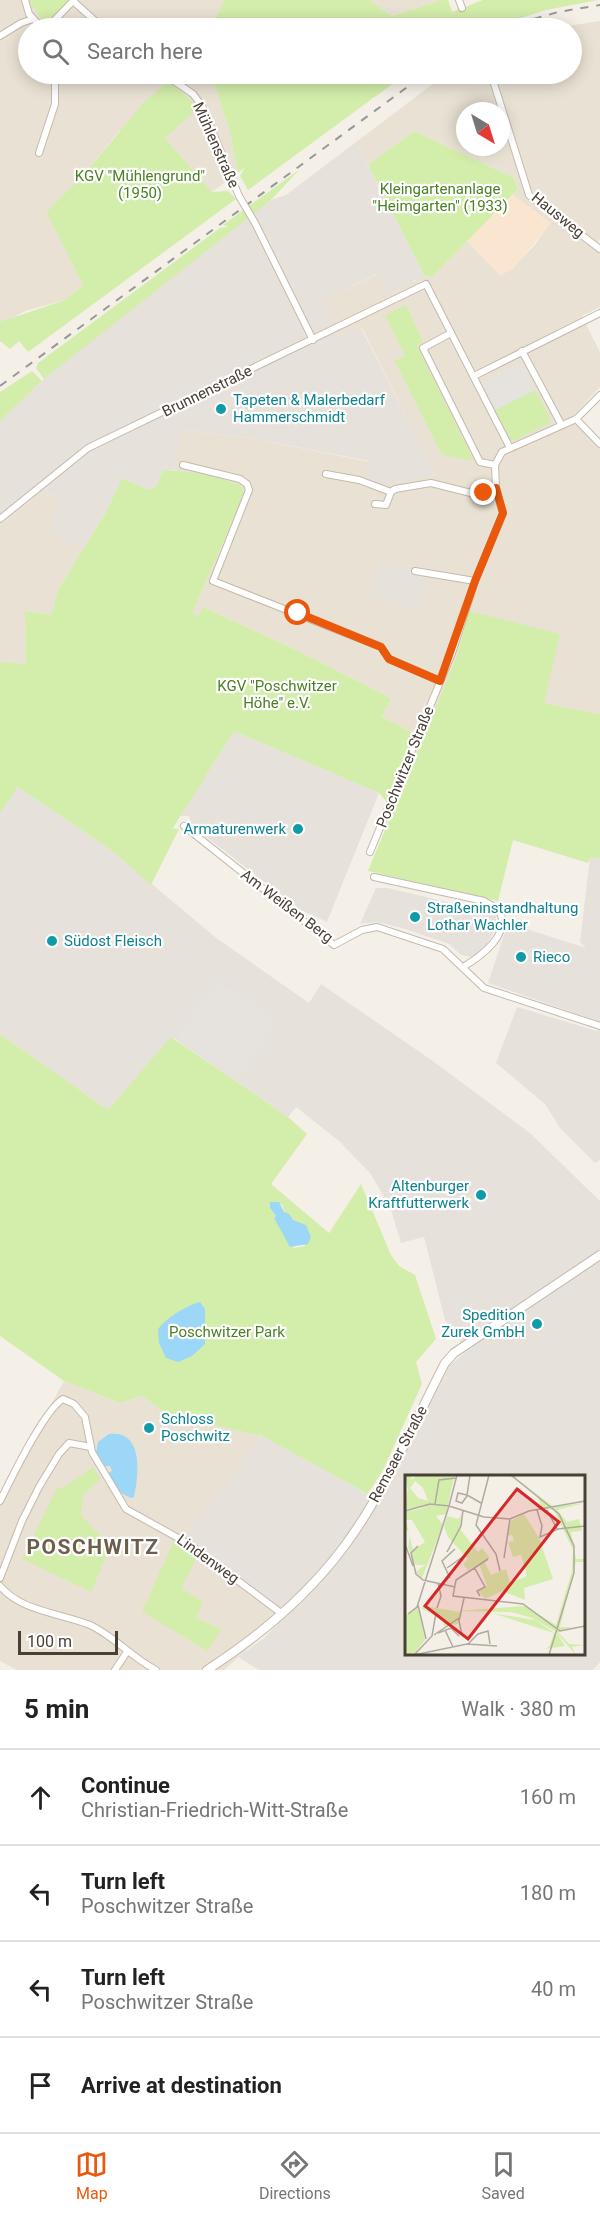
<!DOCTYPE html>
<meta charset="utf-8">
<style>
:root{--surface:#fff;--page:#f6f6f6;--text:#222;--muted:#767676;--line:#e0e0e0;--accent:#ea580c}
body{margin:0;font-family:Roboto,sans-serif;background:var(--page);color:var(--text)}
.compass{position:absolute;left:456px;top:102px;width:54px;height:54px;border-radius:50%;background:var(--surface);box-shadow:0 3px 15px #0003;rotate:142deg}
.scale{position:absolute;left:18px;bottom:15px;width:100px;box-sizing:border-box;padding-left:6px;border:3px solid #494035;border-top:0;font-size:16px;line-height:21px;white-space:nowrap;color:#494035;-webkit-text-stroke:4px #fff;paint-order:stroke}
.stop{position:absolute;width:18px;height:18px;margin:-14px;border:4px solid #ea580c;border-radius:50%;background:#fff}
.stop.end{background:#ea580c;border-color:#fff;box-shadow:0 2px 6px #0008}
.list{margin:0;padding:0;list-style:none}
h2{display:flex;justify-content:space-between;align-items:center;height:78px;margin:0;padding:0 24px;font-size:26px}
h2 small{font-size:20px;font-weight:400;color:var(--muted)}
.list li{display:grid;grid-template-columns:39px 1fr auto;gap:18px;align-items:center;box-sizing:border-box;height:96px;padding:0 24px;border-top:2px solid var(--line)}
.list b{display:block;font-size:22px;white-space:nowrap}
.list p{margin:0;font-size:20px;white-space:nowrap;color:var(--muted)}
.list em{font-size:20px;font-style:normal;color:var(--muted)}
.icon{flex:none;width:33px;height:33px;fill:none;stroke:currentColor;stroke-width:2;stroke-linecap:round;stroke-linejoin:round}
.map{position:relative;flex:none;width:600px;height:1670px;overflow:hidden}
.search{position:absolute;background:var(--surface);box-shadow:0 3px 15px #0003;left:18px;right:18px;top:18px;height:66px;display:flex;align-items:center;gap:15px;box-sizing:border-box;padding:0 21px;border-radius:33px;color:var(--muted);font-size:22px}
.sheet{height:462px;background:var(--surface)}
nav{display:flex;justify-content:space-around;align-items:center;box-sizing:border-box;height:84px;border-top:2px solid var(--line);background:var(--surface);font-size:16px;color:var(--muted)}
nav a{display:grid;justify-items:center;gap:3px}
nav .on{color:var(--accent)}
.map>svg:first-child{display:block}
.residential{fill:#e9e2d4;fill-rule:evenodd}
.commercial{fill:#f9e5d0}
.industrial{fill:#e7e1db;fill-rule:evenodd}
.green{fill:#d3edab;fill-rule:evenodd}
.parking{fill:#e6e3df}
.water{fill:#9dd7f8}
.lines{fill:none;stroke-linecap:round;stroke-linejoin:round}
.minor-casing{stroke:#c4baab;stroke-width:8}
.tertiary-casing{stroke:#c4baab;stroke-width:10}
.minor{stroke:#fff;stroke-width:6}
.tertiary{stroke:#fff;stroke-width:8}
.rail{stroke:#979797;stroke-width:2;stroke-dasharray:8 8;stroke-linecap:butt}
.minor-bridge-casing{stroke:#c4baab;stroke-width:8;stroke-linecap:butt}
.minor-bridge{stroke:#fff;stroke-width:6}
.route{stroke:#ea580c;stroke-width:8}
.culture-dot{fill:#0f9aa8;stroke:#fff;stroke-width:2}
.labels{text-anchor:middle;stroke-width:4.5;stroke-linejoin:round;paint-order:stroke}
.street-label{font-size:15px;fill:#494035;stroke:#fff}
.park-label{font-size:15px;fill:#4a8122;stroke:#fff}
.culture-label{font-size:15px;fill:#0d838f;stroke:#fff;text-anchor:start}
.district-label{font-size:21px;font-weight:bold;letter-spacing:1.5px;fill:#6d5d4b;stroke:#fff}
.inset-road{fill:none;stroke:#b0aaa0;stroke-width:1.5}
.view{fill:#d62828;fill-opacity:0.15;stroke:#d62828;stroke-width:3}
.inset-edge{fill:none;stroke:#494035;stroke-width:3}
</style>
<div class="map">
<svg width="600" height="1670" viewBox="0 0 600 1670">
<rect width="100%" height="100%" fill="#f5f0e7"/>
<!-- residential -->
<g class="residential">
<polygon points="0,0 224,0 211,28 28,28 28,74 199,74 215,85 230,133 238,173 212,192 165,138 119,131 88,170 46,212 83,285 65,300 25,311 3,323 0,322"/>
<polygon points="369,0 441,0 392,16"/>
<path d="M600,21v218l-6,10 6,5v53l-18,9 18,36v35l-29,31 29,31v265l-56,-11 -75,-92 -13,47 -61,147 -8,-3 28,-68 -33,-17 9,-19 -93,-47 -95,-44 -5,9 -6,-3 52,-118 -1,-7 -14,-8 -55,-10 6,-40 75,9 180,36 -73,-147 -22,10 -18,-37 56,-27 37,8 2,-5 7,-2 8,2 35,-36 33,34 11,-6 23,-23 16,-23 -37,-28 5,-6 -4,-11 -100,-47 -46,34 -12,-23 90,-68h126v-46h-17zM465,111h36v36h-36z"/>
<polygon points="42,492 59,496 49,532 84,548 58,590 51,615 25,611 26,665 0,662 0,525"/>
<polygon points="64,1381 120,1403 142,1396 169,1415 262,1436 185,1537 286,1615 224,1670 17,1670 0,1661 0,1496"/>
</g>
<!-- commercial -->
<polygon class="commercial" points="513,195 551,223 512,270 500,275 467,241"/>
<!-- industrial -->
<g class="industrial">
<polygon points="356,142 424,275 389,295 377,274 322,301 340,338 361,328 435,474 386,486 366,479 369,461 255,439 181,430 174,470 163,470 157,485 149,490 122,478 106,512 84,548 49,532 59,496 42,492 0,525 0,421 44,379 192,259 271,200 286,195"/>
<polygon points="379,563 415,569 414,573 429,577 419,610 369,597"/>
<polygon points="234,731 379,793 327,922 301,910 192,826 189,816 180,816"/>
<path d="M18,787l97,66 100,84 94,66 12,-19 109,75 100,74 70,68v461l-7,8h-334l-21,-13 26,-19 22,-23 -101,-78 77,-101 106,58 14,2 68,-131 17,-14 -22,-31 -21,-83 -23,6 -11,-36 -20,-34 -31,-32 -43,-34 -8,10 -116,-80 -64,73 -108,-76v-221zM406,1476h178v178h-178z"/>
<polygon points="590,857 600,859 600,1022 488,983 508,923 586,948 580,942"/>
<polygon points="376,888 388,888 497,914 493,934 480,954 471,957 461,955 449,944 402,928 377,922 360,924"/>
<polygon points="517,1007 597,1031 600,1027 600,1160 595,1163 560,1128 545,1104 496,1063"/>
</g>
<!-- green -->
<g class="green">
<polygon points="29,0 69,0 45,25"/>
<polygon points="224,0 369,0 392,16 441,0 448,0 452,12 483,0 598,0 546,10 490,28 211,28"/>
<polygon points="199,74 406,74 248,190 240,176 245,167 238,173 230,133 215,85"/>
<polygon points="169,81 199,107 165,138 212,192 228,191 236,199 28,352 19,341 10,349 0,341 0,322 65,300 83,285 46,212 88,170 144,102"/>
<polygon points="414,131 514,178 518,189 432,277 424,275 368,165"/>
<polygon points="300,169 271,200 44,379 36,368 38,363 220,228 228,227 223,225"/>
<polygon points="406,305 423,342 417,346 474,461 442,455 395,361 405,356 385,315"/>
<polygon points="32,371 42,381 0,421 0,392"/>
<polygon points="535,390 550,417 549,423 516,440 510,440 495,410"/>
<path d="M163,470c27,1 56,5 80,17l1,8 -52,118 6,3 5,-9 95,44 93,47 -9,19 33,17 -28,68 -8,-9 -145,-62 -61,97h-4l10,1 -28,56 -36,-32 -97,-66 -18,26v-151l26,2 -1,-53 26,4 7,-25 48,-78 16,-34 27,12 8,-5z"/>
<polygon points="469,611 560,634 544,703 600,714 600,859 590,857 588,863 513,840 498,901 368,871 456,658"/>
<path d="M0,1034l108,76 63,-73 117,80 19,17 -36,50 58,49 32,-49 30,71 8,11 16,9 21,64 -20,23 6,22 -38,84 -16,26 -106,-58 -93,-21 -27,-19 -22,7 -56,-22 -64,-45zM282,1204l2,8 12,11 9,23 -11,2 -20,-30 2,-2 -6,-8z"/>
<polygon points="93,1467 100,1479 83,1495 81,1515 110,1547 91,1592 22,1559 58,1486 62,1489"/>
<polygon points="175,1538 198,1555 181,1588 203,1602 196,1618 221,1629 208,1651 142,1612"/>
</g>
<!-- parking -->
<g class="parking">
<polygon points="519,364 524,366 535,390 495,410 482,383"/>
<polygon points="216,983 240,994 277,1022 239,1078 178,1036"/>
</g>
<!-- water -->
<g class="water">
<polygon points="270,1202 279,1202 284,1212 289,1214 293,1220 306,1225 311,1237 308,1244 290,1247 274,1218 276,1216 270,1208"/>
<path d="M200,1302l5,7v35l-13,12 -14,6 -12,-4 -7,-15 -1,-14c10,-12 27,-23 42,-27z"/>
<path d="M109,1434c35,-5 30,42 25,63l-3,1 -12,-6 -11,-19 4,-2 -2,-5h-6l-8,-13 2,-11z"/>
</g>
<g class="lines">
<!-- minor casing -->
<g class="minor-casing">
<g id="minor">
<polyline points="25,0 29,14 42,28"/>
<polyline points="459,0 462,8"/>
<polyline points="73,1 103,28"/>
<polyline points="47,28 74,0"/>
<polyline points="0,36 21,23 33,19"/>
<polyline points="164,74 193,94 202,106 239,196"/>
<polyline points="491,74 529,195 600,249"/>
<polyline points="39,153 55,104 55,74"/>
<polyline points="255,223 313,340"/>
<polyline points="451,333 423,348 480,462 495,465"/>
<polyline points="522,351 561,424"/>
<polyline points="474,376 600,313"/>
<polyline points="576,419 600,444"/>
<polyline points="183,465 240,479 247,484 249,490 213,581 381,647 389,659 440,681"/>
<polyline points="326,474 359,480 391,492"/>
<polyline points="375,504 386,505 391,492 395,489 431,483 475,494 496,488"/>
<polyline points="0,519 88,448 426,284 510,448"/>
<polyline points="415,571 475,581"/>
<polyline points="184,826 334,945 362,930 377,927 443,949 484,988 600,1026"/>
<polyline points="370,852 452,653 475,581 503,513 496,488 495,465 502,452 576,419 600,395"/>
<path d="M374,877l110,24 14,8c16,24 -18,48 -35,58"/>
<path d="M0,1501c11,-22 44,-91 63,-102l11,5 11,13 7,35 34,57 63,35 92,69"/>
<polyline points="0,1578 22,1521 39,1487 59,1454 69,1443 91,1447"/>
<path d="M0,1586c22,26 61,27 90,39 24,11 42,33 66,45"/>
<polyline points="115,1670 127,1652"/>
</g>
</g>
<!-- tertiary casing -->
<g class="tertiary-casing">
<path id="tertiary" d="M207,1670c51,-33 100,-74 136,-122 42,-56 70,-123 102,-185l9,-10 146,-98"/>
</g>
<!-- minor -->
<use href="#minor" class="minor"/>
<!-- tertiary -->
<use href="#tertiary" class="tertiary"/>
<!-- rail -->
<g class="rail">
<polyline points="503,28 558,12 600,5"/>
<polyline points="0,386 425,74"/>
</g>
<!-- minor-bridge casing -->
<g class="minor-bridge-casing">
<polyline id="minor-bridge" points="239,196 255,223"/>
</g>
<!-- minor-bridge -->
<use href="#minor-bridge" class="minor-bridge"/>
</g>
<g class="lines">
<!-- route -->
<polyline class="route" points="298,613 381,647 389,659 440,681 475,581 503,513 496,488 484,493"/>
</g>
<!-- markers -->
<g class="culture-dot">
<circle cx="221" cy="409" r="6"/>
<circle cx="298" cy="829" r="6"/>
<circle cx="415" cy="917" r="6"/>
<circle cx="52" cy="941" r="6"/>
<circle cx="521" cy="957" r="6"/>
<circle cx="481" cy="1195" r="6"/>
<circle cx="537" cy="1324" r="6"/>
<circle cx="149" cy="1428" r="6"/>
</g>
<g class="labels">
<!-- street labels -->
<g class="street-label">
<text transform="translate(216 145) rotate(66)" y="5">Mühlenstraße</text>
<text transform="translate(558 215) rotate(39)" y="5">Hausweg</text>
<text transform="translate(207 391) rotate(-26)" y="5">Brunnenstraße</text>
<text transform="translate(405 767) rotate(-68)" y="5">Poschwitzer Straße</text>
<text transform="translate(287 906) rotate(37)" y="5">Am Weißen Berg</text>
<text transform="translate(398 1454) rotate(-62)" y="5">Remsaer Straße</text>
<text transform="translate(208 1559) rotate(36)" y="5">Lindenweg</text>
</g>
<!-- park labels -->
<g class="park-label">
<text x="140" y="181">KGV "Mühlengrund"<tspan x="140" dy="17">(1950)</tspan></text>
<text x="440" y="194">Kleingartenanlage<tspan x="440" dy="17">"Heimgarten" (1933)</tspan></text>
<text x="277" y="691">KGV "Poschwitzer<tspan x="277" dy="17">Höhe" e.V.</tspan></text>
<text x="227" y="1337">Poschwitzer Park</text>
</g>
<!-- culture labels -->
<g class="culture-label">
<text x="233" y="405">Tapeten &amp; Malerbedarf<tspan x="233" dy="17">Hammerschmidt</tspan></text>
<text x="286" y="834" text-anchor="end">Armaturenwerk</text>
<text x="427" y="913">Straßeninstandhaltung<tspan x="427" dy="17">Lothar Wachler</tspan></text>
<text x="64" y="946">Südost Fleisch</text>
<text x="533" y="962">Rieco</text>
<text x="469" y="1191" text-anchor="end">Altenburger<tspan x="469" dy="17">Kraftfutterwerk</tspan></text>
<text x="525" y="1320" text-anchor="end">Spedition<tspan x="525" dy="17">Zurek GmbH</tspan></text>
<text x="161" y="1424">Schloss<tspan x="161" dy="17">Poschwitz</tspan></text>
</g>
<!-- district labels -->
<g class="district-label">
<text x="93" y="1554">POSCHWITZ</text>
</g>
</g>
<!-- overview -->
<g transform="translate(405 1475)">
<rect width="180" height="180" fill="#f5f0e7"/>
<path d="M0,0h7l-1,5 7,-5 36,2 -8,37 -10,2 7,9 -21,53 -6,-6 9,-7h-10l-7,-18 2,-13 -5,-6v-16l23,-5 -23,2 3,-20zM10,6l8,7 5,13 -10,-3 -8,-10zM1,45h6l13,22 -12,8zM104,0h8l-3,2 40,30 31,-4 -28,7 10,12 12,-3 3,12 -11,1 5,27h8l1,-4v7h-9l-16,65h12l-14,5 11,12 16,1 -13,2 4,8 -21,-24 -23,-13 -21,-6 -55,-1 69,-5 31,19 16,-54 1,-21 -19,-40 -12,-1 -4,-12zM119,39l15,24 14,41 -29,9 1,12 -23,-9 -17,8 -7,-8 9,-5 -8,-22 -11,6 -5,-6 5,-5 -20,-22 -4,-11 3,-10 11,3 3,-4 -1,14 18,23 4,-4 8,10 -6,3 7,14 15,-6 4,14 17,-7 -6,-21 -8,2 -5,-15 6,-1 -2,-6 -5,1 4,-15zM18,131l38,6 -3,12 -14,2 -3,-9 -19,-8zM13,132l7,33 -12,15h-8v-39zM87,138l43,7 23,15 7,11 -21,3 5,-2 5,-14z" fill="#d3edab" fill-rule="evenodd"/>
<path class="inset-road" d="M65,0l-3,20 14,8M84,0l-13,50 20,29 4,17M106,0l48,39 15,32v27l-25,82M62,20l-9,-2 -2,8 6,2 5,-7M30,29l4,-24 17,-2M132,35l5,16 -2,11 18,-8 27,-3M142,35l10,19M0,36l25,-7 19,2 8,-31M0,69l8,22M13,71l-7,7 5,21 7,6M42,77l14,-26 2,-16M99,83l6,-39M69,92l11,20 -8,4 3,5M42,93l17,-12M45,103l-8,-17 13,-12M18,105l32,7M51,105l-3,16 70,8 37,27 25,-5M51,105l32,-21M13,130l8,34M32,133l4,-12 -3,-13M3,139l9,-7 32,-101 35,11 26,2 19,-8 56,-10M40,155l8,17M33,158l13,-5 8,8M29,160l25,-17M57,160l-3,-14 5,-23M63,169l10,-10 10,-3 2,13M10,179l17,-18 4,-23M9,180l53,-11 30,2"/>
<path class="view" d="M112,14l42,33 -91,117 -43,-33z"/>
<rect width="180" height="180" class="inset-edge"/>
</g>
</svg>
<svg class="compass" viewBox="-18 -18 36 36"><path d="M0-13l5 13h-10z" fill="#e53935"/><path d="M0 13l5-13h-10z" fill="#767676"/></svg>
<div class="scale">100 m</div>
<div class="stop" style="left:298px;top:613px"></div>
<div class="stop end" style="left:484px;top:493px"></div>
<div class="search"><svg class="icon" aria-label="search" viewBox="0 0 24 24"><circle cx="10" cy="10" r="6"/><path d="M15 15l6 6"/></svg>Search here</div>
</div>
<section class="sheet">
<h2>5 min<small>Walk · 380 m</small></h2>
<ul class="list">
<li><svg class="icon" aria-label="ahead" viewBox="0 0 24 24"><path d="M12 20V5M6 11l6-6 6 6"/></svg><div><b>Continue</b><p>Christian-Friedrich-Witt-Straße</p></div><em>160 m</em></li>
<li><svg class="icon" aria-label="left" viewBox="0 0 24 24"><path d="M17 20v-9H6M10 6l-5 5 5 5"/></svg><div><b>Turn left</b><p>Poschwitzer Straße</p></div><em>180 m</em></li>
<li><svg class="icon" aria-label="left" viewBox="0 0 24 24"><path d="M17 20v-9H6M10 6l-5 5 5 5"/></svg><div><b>Turn left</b><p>Poschwitzer Straße</p></div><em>40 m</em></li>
<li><svg class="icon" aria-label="arrive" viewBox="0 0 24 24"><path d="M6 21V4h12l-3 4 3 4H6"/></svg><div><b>Arrive at destination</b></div></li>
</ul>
</section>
<nav>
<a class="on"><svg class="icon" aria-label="map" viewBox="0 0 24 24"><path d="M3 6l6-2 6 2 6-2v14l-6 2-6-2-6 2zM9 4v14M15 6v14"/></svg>Map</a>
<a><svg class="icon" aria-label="directions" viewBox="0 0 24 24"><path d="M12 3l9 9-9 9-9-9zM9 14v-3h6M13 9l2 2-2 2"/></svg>Directions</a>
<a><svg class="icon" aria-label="saved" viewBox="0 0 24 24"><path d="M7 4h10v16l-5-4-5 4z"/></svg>Saved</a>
</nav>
